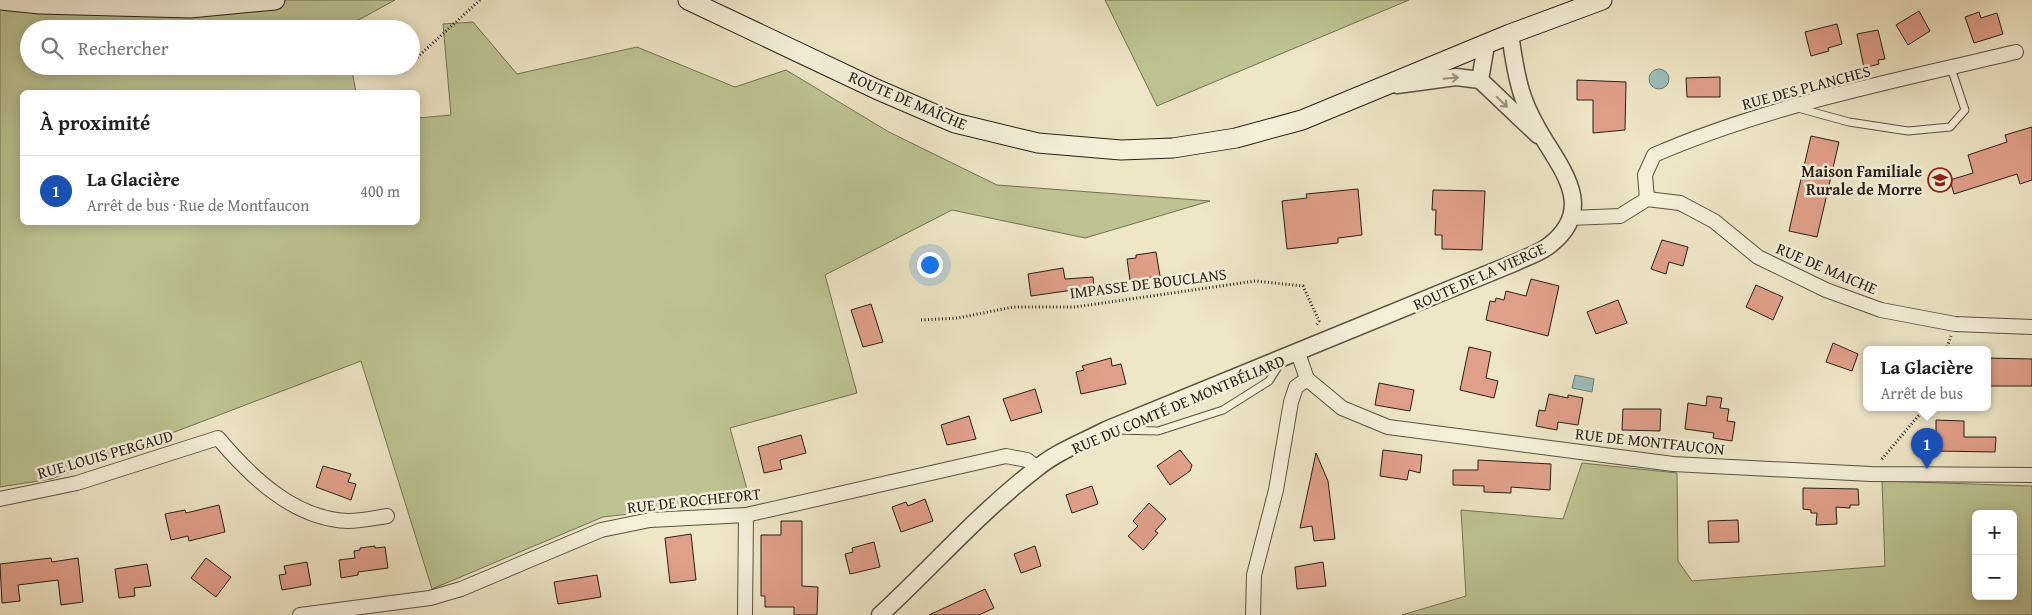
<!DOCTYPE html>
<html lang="fr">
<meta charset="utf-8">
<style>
:root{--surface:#fff;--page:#f6f6f6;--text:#222;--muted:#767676;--line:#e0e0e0;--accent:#0f766e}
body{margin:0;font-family:"Gentium Book Plus",serif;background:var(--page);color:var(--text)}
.controls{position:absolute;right:15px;bottom:15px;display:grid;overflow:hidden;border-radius:8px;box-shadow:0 2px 12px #0003}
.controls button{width:45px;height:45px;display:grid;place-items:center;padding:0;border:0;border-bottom:1px solid var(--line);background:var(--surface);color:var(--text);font:25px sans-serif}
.you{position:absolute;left:929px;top:264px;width:18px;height:18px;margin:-12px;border:4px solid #fff;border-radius:50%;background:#1a73e8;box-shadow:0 0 0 8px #1a73e833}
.badge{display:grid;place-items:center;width:32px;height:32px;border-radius:50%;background:var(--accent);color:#fff;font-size:16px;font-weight:700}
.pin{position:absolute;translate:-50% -41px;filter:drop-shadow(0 1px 2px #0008)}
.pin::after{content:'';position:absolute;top:26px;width:18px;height:15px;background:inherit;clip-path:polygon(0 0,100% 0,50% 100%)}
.popup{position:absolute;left:1863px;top:346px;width:128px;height:65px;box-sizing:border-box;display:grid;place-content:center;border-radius:8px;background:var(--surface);filter:drop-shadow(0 1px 4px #0005);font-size:16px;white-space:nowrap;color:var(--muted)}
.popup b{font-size:19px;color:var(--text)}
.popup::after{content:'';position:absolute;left:50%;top:100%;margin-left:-10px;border:10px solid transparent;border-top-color:var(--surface)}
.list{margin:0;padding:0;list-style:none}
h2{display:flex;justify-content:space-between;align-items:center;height:65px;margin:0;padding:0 20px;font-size:21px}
h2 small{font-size:16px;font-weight:400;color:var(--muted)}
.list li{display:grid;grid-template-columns:32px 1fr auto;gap:15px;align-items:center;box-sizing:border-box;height:70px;padding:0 20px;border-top:1px solid var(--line)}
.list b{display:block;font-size:19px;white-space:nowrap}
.list p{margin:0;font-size:16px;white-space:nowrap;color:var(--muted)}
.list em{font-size:16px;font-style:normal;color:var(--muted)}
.icon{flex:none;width:28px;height:28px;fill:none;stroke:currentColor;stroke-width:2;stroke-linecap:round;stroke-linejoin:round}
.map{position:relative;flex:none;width:2032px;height:615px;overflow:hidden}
.search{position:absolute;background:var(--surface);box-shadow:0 2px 12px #0003;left:20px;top:20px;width:400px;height:55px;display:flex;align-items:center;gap:12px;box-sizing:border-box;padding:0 18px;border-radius:28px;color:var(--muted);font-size:19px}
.panel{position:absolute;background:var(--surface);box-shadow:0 2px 12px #0003;left:20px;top:90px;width:400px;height:135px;border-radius:8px}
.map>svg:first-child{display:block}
.green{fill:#bdc492;stroke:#727254;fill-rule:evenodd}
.water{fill:#9cbebb;stroke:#6e7e79}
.building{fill:#e09f89;stroke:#281f16}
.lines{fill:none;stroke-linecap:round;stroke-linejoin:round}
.service-casing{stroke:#5a5142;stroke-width:9}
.minor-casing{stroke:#5a5142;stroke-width:16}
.tertiary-casing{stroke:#5a5142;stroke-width:19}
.secondary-casing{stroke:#281f16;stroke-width:21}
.path{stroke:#281f16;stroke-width:3;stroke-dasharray:1 2.5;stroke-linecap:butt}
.service{stroke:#f5efda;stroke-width:7}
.minor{stroke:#f5efda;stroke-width:14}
.tertiary{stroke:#f5efda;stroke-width:16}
.secondary{stroke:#f5efda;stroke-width:19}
.oneway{stroke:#999182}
.labels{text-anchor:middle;stroke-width:5;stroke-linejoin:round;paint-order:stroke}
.street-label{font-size:16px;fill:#281f16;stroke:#f5efda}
.poi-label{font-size:16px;font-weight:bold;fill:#281f16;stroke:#f5efda;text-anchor:end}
</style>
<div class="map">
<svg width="2032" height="615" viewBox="0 0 2032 615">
<rect width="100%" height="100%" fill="#efe6c6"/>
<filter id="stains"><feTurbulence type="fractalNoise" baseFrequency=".004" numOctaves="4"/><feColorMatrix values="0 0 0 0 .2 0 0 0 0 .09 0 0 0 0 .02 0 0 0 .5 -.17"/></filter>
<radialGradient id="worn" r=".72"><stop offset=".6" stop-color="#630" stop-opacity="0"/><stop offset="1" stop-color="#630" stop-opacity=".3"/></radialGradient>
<!-- green -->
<g class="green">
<polygon points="0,0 395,0 342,29 29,29 29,66 351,66 356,92 22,92 22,222 418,222 418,118 451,115 443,24 473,22 517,74 637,47 735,87 786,70 889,132 997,185 1210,201 1085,238 952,210 825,275 857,393 730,428 750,500 603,517 432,589 361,361 51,479 0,487"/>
<polygon points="1105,0 1409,0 1157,106"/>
<path d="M1582,463l95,10 1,88 14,20 193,-15 -3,-85 150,5v129h-630l64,-19 -5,-86 102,9zM1976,514h37v82h-37z"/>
</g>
<!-- water -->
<g class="water">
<circle cx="1659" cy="79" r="10"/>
<polygon points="1575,375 1594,379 1592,392 1572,388"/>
</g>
<!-- building -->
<g class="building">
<polygon points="1919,11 1930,31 1908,45 1896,25"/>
<polygon points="1979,12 1981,18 1997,13 2003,34 1974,43 1965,17"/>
<polygon points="1837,24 1842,44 1828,48 1829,51 1811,56 1805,32"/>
<polygon points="1878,30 1885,59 1878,60 1879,64 1864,68 1857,34"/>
<polygon points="1720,77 1720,97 1687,97 1686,78"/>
<polygon points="1577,80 1626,82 1625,130 1593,133 1593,100 1577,100"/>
<polygon points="2032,127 2032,180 2020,184 2017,174 1954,194 1950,180 1973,173 1968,155 2007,142 2005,135"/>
<polygon points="1811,136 1839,142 1817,237 1789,231"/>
<polygon points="1358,189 1362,235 1338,238 1338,243 1287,249 1282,201 1307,198 1306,194"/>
<polygon points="1433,190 1485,191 1482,250 1442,249 1442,235 1435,235 1436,210 1432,210"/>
<polygon points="1662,240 1688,247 1683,266 1669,262 1666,274 1651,269"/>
<polygon points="1156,252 1160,276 1130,280 1127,259 1136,258 1136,255"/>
<polygon points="1063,268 1065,279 1093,277 1094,287 1031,296 1028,274"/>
<polygon points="1531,279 1559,286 1548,336 1486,320 1490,301 1495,302 1496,298 1504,300 1506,291 1526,296"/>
<polygon points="1756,285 1783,297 1773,320 1746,307"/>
<polygon points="1618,300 1627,323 1596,334 1587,312"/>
<polygon points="871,304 883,342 863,347 851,310"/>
<polygon points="1833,343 1858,354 1852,371 1826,362"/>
<polygon points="1469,347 1491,352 1486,378 1498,381 1494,398 1460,390"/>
<polygon points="1111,358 1112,366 1121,364 1126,384 1081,394 1076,372 1084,370 1082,366"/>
<polygon points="1987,358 2032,359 2032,386 1987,386"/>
<polygon points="1379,383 1414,390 1410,411 1375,405"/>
<polygon points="1035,389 1042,412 1011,421 1003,399"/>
<polygon points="1549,394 1568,398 1568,395 1583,398 1578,425 1558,422 1557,430 1536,426 1539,410 1545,411"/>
<polygon points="1707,396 1722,398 1720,408 1729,409 1727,421 1735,422 1732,441 1713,438 1714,433 1685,429 1688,403 1706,406"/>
<polygon points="1623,409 1661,409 1660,431 1622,430"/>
<polygon points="969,416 976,439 947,445 941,425"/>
<polygon points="1936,420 1964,421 1964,437 1996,437 1995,452 1936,451"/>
<polygon points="801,435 806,453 780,460 782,469 764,473 758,447"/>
<polygon points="1180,450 1192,465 1190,471 1170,485 1157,466"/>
<polygon points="1383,450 1422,455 1420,473 1409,470 1407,480 1380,476"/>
<polygon points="1316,453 1328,481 1335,539 1314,541 1312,526 1300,528"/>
<polygon points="1478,460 1551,464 1550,490 1511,487 1511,493 1484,492 1484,486 1453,485 1453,470 1478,470"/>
<polygon points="323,466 351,474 348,482 356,484 351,500 316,487"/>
<polygon points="1092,486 1098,504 1072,513 1066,495"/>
<polygon points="1803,488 1858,489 1859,505 1850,505 1850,508 1836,507 1837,524 1816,525 1817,513 1811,513 1811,510 1803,509"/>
<polygon points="925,499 933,521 901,532 892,507 906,502 908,506"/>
<polygon points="1149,503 1166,519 1155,531 1158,533 1143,550 1128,536 1138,526 1133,521"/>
<polygon points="219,505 225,532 189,541 188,536 171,540 165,514 185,510 186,513"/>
<polygon points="1738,520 1739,542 1709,543 1708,521"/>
<polygon points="781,521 802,521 802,586 818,587 817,615 794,615 794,607 765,607 765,596 761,596 761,535 781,535"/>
<polygon points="691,534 696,580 670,583 665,538"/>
<polygon points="874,542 880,567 850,574 845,554 853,552 852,548"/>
<polygon points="375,546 375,548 385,547 388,568 358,572 358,575 341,578 339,560 355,558 354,551 360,550 360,548"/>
<polygon points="1035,546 1041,566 1021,573 1014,554"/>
<polygon points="51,558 52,562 78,558 83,602 61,605 58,580 18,585 20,601 2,603 0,564"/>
<polygon points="206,558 231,577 216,597 191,578"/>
<polygon points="307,562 311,585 282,590 279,575 286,574 284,566"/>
<polygon points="1323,562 1326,586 1297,589 1295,567"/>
<polygon points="147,564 151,586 134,588 135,596 119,598 115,569"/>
<polygon points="597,575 601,597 558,604 554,582"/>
<polygon points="985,589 994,608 979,615 929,615"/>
</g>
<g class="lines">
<!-- service casing -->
<g class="service-casing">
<g id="service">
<polyline points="1798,108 1849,122 1908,131 1950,127 1965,110 1951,68"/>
<polyline points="1116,430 1158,431 1223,410 1269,381 1281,362"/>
</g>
</g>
<!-- minor casing -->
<g class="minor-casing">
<g id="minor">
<path d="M1647,199l-2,-24 9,-20c115,-50 241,-74 362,-103"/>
<polyline points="1570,218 1620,216 1647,199 1680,203 1714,221 1758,257 1826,290 1881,310 1955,324 2032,327"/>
<polyline points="1298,353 1307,379 1342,408 1388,427 1673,464 1871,474 2032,475"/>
<path d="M0,499l77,-16 141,-45c33,39 76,81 130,83 13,0 26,-3 39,-5"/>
<polyline points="300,615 430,598 461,589 601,530 650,520 746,515 1006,456 1027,460 1037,468"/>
<polyline points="745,615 746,515"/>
<polyline points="1253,615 1254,575 1276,490 1291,402 1296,387 1307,379"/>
</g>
</g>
<!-- tertiary casing -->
<g class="tertiary-casing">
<g id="tertiary">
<polyline points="1486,45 1480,80 1538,135"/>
<polyline points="1397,85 1456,77 1480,80"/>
<path d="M880,615c52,-48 100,-103 156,-146 20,-17 47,-27 70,-39l408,-167c12,-6 27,-10 37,-19 41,-33 16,-68 -6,-103 -8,-13 -17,-29 -22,-44 -7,-19 -10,-43 -13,-63"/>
</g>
</g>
<!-- secondary casing -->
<g class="secondary-casing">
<g id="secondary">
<polyline points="1,0 40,4 190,8 275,0"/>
<polyline points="688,0 876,89 955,123 1038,143 1121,150 1173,148 1236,138 1302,120 1510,34 1602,0"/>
</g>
</g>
<!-- path -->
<g class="path">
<polyline points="412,62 480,0"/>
<polyline points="921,320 958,318 1013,307 1075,307 1255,281 1303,286 1319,321 1316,326"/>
<polyline points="1946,350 1951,336"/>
<polyline points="1882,459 1925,408"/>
</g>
<!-- service -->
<use href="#service" class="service"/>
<!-- minor -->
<use href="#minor" class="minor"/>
<!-- tertiary -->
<use href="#tertiary" class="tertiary"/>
<!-- secondary -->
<use href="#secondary" class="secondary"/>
</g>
<!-- one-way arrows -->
<defs><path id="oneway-shaft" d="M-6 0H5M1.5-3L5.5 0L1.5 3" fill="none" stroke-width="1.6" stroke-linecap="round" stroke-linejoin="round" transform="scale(1.25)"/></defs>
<g class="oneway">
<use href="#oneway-shaft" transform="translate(1451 78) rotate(-5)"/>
<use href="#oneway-shaft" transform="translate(1502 102) rotate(44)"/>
</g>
<!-- icons -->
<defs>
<g id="school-ring" transform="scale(1.25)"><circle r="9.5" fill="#f5efda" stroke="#8f2418" stroke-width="1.5"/><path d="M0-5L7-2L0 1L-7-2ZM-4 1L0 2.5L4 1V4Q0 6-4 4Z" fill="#8f2418"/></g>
</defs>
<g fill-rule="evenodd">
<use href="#school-ring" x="1940" y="180"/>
</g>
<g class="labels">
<!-- street labels -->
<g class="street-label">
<text transform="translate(1806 87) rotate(-15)" y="6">RUE DES PLANCHES</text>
<text transform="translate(908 100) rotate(23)" y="6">ROUTE DE MAÎCHE</text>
<text transform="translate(1827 268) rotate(23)" y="6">RUE DE MAICHE</text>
<text transform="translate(1479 276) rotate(-24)" y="6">ROUTE DE LA VIERGE</text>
<text transform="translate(1148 283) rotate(-7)" y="6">IMPASSE DE BOUCLANS</text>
<text transform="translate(1178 404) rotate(-23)" y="6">RUE DU COMTÉ DE MONTBÉLIARD</text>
<text transform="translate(1650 441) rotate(6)" y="6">RUE DE MONTFAUCON</text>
<text transform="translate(105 454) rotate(-16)" y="6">RUE LOUIS PERGAUD</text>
<text transform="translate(694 500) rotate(-6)" y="6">RUE DE ROCHEFORT</text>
</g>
<!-- poi labels -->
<g class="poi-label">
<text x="1922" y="177">Maison Familiale<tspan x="1922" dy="18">Rurale de Morre</tspan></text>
</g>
</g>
<rect width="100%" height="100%" filter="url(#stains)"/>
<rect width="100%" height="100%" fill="url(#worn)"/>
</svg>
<div class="controls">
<button>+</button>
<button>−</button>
</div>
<div class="you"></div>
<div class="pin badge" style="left:1927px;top:469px;background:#1a4fb4">1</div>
<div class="popup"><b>La Glacière</b>Arrêt de bus</div>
<div class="search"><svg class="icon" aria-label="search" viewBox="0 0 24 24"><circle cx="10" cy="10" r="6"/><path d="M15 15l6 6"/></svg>Rechercher</div>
<section class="panel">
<h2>À proximité<small></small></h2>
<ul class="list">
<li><span class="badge" style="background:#1a4fb4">1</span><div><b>La Glacière</b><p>Arrêt de bus · Rue de Montfaucon</p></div><em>400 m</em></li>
</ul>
</section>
</div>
